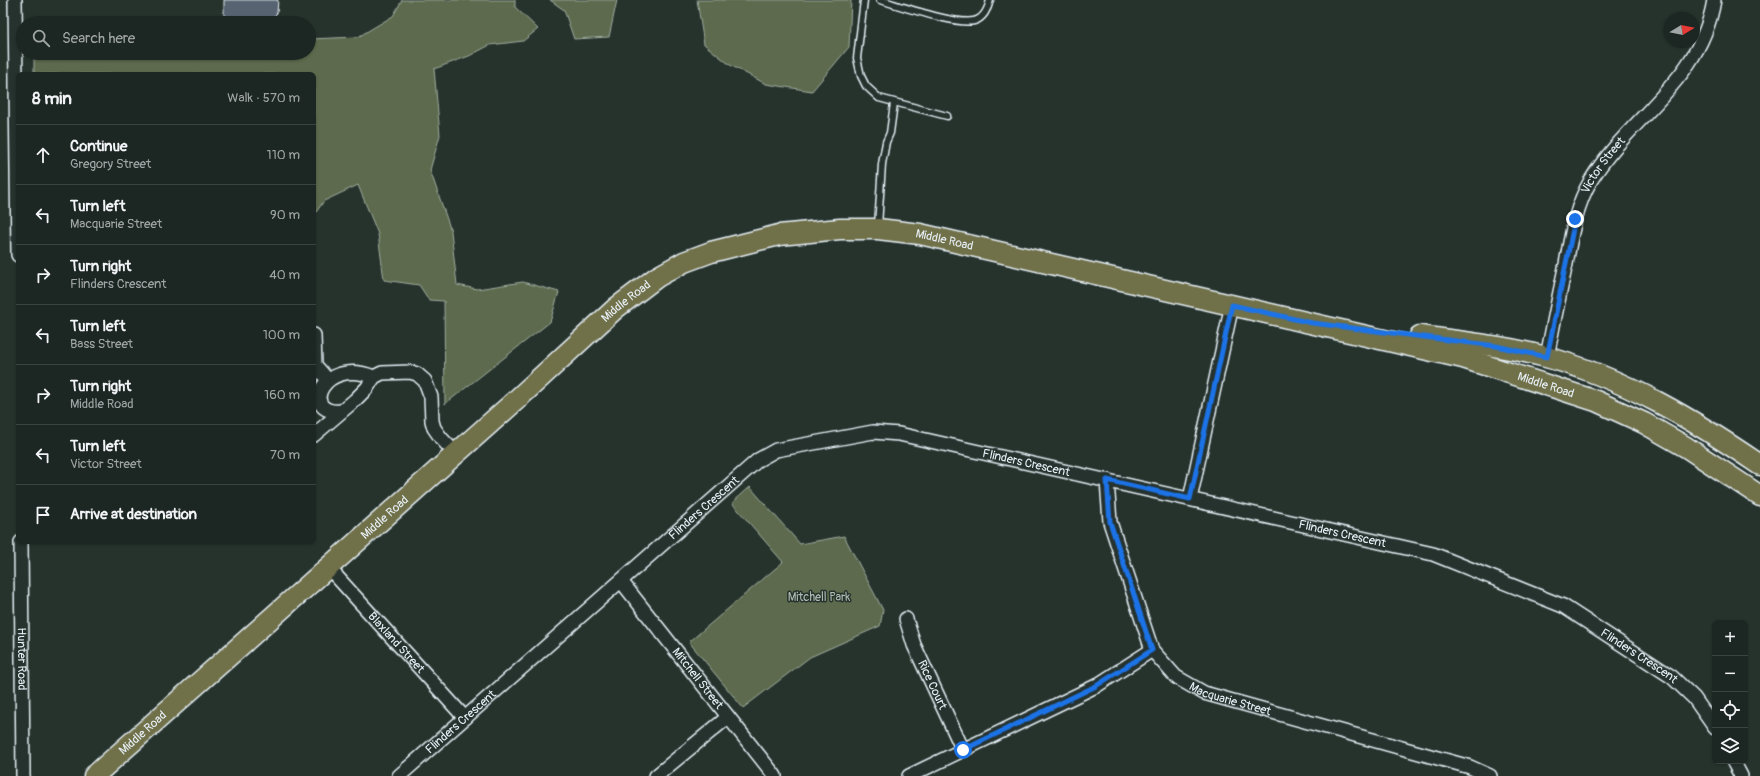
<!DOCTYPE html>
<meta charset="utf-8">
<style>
:root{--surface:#1c2622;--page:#29322f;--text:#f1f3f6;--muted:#a0a5a5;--line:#3a4340}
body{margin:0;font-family:Pangolin,sans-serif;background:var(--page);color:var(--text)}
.controls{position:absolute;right:12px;bottom:12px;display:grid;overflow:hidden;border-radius:6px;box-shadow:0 1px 3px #0004}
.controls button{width:36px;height:36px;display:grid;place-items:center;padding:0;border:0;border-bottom:1px solid var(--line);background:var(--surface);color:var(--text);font:20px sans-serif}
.compass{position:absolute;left:1664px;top:12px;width:36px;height:36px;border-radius:50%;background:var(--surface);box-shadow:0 1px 3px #0004;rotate:80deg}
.stop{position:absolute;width:12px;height:12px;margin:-9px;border:3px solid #1a73e8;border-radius:50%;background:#fff}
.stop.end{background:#1a73e8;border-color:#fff;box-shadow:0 1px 4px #0008}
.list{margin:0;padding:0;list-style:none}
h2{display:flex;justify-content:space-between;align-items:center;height:52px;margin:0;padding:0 16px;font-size:17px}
h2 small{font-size:13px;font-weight:400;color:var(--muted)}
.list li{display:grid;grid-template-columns:26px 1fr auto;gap:12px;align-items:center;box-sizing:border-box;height:60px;padding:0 16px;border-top:1px solid var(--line)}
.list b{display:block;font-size:15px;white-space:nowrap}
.list p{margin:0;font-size:13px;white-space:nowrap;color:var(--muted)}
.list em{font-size:13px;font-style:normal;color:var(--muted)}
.icon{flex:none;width:22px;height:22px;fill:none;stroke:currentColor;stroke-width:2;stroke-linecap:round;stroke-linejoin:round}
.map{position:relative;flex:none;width:1760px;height:776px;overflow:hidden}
.search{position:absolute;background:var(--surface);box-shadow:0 1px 3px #0004;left:16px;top:16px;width:300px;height:44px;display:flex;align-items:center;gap:10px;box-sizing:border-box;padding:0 14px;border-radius:22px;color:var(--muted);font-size:15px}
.panel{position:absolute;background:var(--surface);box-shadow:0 1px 3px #0004;left:16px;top:72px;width:300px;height:472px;border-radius:6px}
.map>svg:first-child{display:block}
.green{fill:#5d6b4d;stroke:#a2aea2}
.building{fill:#596472;stroke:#e8f1f8}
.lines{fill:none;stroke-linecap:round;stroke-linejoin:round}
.lane-casing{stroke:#e8f1f8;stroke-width:9}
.street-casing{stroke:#e8f1f8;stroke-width:16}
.primary-casing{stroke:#e8f1f8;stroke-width:23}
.lane{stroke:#26332d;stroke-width:6}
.street{stroke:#26332d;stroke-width:13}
.primary{stroke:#70704a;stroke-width:20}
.route{stroke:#1a73e8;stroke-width:5}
.labels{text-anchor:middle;stroke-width:3;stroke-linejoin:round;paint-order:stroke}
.street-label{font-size:12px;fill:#e8f1f8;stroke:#26332d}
.park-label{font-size:12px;fill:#b0bbb4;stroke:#26332d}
</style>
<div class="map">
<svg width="1760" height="776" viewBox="0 0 1760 776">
<rect width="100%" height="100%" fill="#26332d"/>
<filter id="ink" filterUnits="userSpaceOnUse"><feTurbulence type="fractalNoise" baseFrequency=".025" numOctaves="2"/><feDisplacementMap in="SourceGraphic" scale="8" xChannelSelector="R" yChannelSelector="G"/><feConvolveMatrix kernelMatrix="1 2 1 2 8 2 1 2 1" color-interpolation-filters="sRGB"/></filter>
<g filter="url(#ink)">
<!-- green -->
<g class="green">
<polygon points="402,0 515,0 515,7 538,29 523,41 490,45 469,56 434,69 440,135 430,170 451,231 457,285 477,289 523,282 559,292 550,322 445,404 444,301 429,300 419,285 384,280 378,234 358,185 324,201 314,215 314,74 34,74 34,53 309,53 309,39 358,37 393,16"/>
<polygon points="550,0 617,0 609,37 574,39 564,10"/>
<polygon points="697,0 851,0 849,47 812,91 766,84 730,65 704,44"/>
<polygon points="750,487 800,544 844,536 883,610 880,626 810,657 743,708 689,642 783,562 732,503"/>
</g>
<!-- building -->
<polygon class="building" points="224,0 278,0 277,13 267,23 224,23"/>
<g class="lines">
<!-- lane casing -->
<g class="lane-casing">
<g id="lane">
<polyline points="864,0 857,58 861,76 866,86 879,98 947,116"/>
<path d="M880,0c21,6 76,25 94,21 9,-2 14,-12 16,-21"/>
<polyline points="878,226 882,164 886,142 890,133 894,103"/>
</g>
</g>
<!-- street casing -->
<g class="street-casing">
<g id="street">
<polyline points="15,0 18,255"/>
<polyline points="314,335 315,365 328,380"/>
<path id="s1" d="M1547,357c6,-31 12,-62 19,-93 5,-28 10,-59 25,-84 39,-64 110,-99 123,-180"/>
<path d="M341,411c-42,4 -19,-55 33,-34"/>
<polyline points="314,435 355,400 367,388 374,377 382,373 410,372 417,374 425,381 431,397 432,421 434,428 441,438 456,454"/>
<path id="s2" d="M1107,480l3,42 42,128 24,27 28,16 266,74 20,9"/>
<polyline points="1190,499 1232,305"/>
<path id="s3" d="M21,542l2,234"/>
<path id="s4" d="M328,567l137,151"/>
<path id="s5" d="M621,581l154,195"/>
<path id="s6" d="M906,619l8,26 49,105"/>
<polyline points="1733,761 1741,776"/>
<path id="s7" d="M399,776l359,-316 18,-10 97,-18 26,2 534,120 130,52 109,71 22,21 21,30"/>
<polyline points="656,776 728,717"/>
<polyline points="909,776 1096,686 1152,650"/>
</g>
</g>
<!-- primary casing -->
<g class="primary-casing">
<g id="primary">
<path d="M1420,336c43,6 85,10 126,21 78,21 148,63 214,108"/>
<path id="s8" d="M94,776l420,-374 102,-94 41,-31 27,-15 27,-10 68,-17 61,-6h38l42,5 543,124 133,43 48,22 42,24 74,49"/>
</g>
</g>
<!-- lane -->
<use href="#lane" class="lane"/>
<!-- street -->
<use href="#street" class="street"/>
<!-- primary -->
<use href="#primary" class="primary"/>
</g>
</g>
<g class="lines" filter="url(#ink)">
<!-- route -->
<polyline class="route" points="963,750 1096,686 1152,650 1110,522 1107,480 1190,499 1232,305 1312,323 1496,346 1547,357 1575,219"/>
</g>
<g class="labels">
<!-- street labels -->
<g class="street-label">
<text dy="4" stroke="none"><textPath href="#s1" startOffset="202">Victor Street</textPath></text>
<text dy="4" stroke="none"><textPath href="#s8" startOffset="1049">Middle Road</textPath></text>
<text dy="4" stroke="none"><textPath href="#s8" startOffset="713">Middle Road</textPath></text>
<text dy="4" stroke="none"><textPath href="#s8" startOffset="1668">Middle Road</textPath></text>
<text dy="4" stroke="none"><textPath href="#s7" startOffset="754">Flinders Crescent</textPath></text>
<text dy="4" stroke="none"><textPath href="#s7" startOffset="406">Flinders Crescent</textPath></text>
<text dy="4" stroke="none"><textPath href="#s8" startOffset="389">Middle Road</textPath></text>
<text dy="4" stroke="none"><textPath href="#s7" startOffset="1078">Flinders Crescent</textPath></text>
<text dy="4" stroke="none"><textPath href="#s4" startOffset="102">Blaxland Street</textPath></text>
<text dy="4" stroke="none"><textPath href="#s7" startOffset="1402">Flinders Crescent</textPath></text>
<text dy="4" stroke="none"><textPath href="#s3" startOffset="117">Hunter Road</textPath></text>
<text dy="4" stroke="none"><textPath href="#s5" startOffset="124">Mitchell Street</textPath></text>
<text dy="4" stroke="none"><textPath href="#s6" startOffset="71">Rice Court</textPath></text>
<text dy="4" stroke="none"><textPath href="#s2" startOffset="272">Macquarie Street</textPath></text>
<text dy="4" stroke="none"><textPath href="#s7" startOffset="82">Flinders Crescent</textPath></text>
<text dy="4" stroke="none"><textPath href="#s8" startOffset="65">Middle Road</textPath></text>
</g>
<!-- park labels -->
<g class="park-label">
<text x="819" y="601">Mitchell Park</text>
</g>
</g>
</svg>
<div class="controls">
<button>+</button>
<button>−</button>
<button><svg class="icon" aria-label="locate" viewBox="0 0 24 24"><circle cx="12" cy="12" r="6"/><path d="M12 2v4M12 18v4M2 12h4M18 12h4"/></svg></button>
<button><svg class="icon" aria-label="layers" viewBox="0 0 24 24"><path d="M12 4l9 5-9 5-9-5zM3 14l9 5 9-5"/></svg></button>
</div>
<svg class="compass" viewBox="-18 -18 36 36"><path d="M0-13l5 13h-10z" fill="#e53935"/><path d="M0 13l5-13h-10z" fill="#a0a5a5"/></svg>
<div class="stop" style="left:963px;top:750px"></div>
<div class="stop end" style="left:1575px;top:219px"></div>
<div class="search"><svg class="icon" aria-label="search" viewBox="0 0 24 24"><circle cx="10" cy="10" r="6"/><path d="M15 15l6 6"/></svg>Search here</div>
<section class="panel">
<h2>8 min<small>Walk · 570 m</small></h2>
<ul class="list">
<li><svg class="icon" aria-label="ahead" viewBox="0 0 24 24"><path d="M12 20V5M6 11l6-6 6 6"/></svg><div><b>Continue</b><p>Gregory Street</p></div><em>110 m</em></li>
<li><svg class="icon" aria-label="left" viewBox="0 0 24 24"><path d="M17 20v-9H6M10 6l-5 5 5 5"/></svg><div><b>Turn left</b><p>Macquarie Street</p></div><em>90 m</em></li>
<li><svg class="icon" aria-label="right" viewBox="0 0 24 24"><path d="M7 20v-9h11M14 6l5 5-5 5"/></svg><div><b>Turn right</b><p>Flinders Crescent</p></div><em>40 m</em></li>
<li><svg class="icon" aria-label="left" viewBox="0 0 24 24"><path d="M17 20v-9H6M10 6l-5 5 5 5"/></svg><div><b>Turn left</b><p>Bass Street</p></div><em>100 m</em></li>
<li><svg class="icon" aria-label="right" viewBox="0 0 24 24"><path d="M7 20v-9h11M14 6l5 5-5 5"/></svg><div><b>Turn right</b><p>Middle Road</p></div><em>160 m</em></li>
<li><svg class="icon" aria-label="left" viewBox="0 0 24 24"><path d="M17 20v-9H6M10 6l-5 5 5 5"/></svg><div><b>Turn left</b><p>Victor Street</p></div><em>70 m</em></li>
<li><svg class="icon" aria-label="arrive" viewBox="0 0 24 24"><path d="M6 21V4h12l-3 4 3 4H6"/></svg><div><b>Arrive at destination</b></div></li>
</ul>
</section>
</div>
